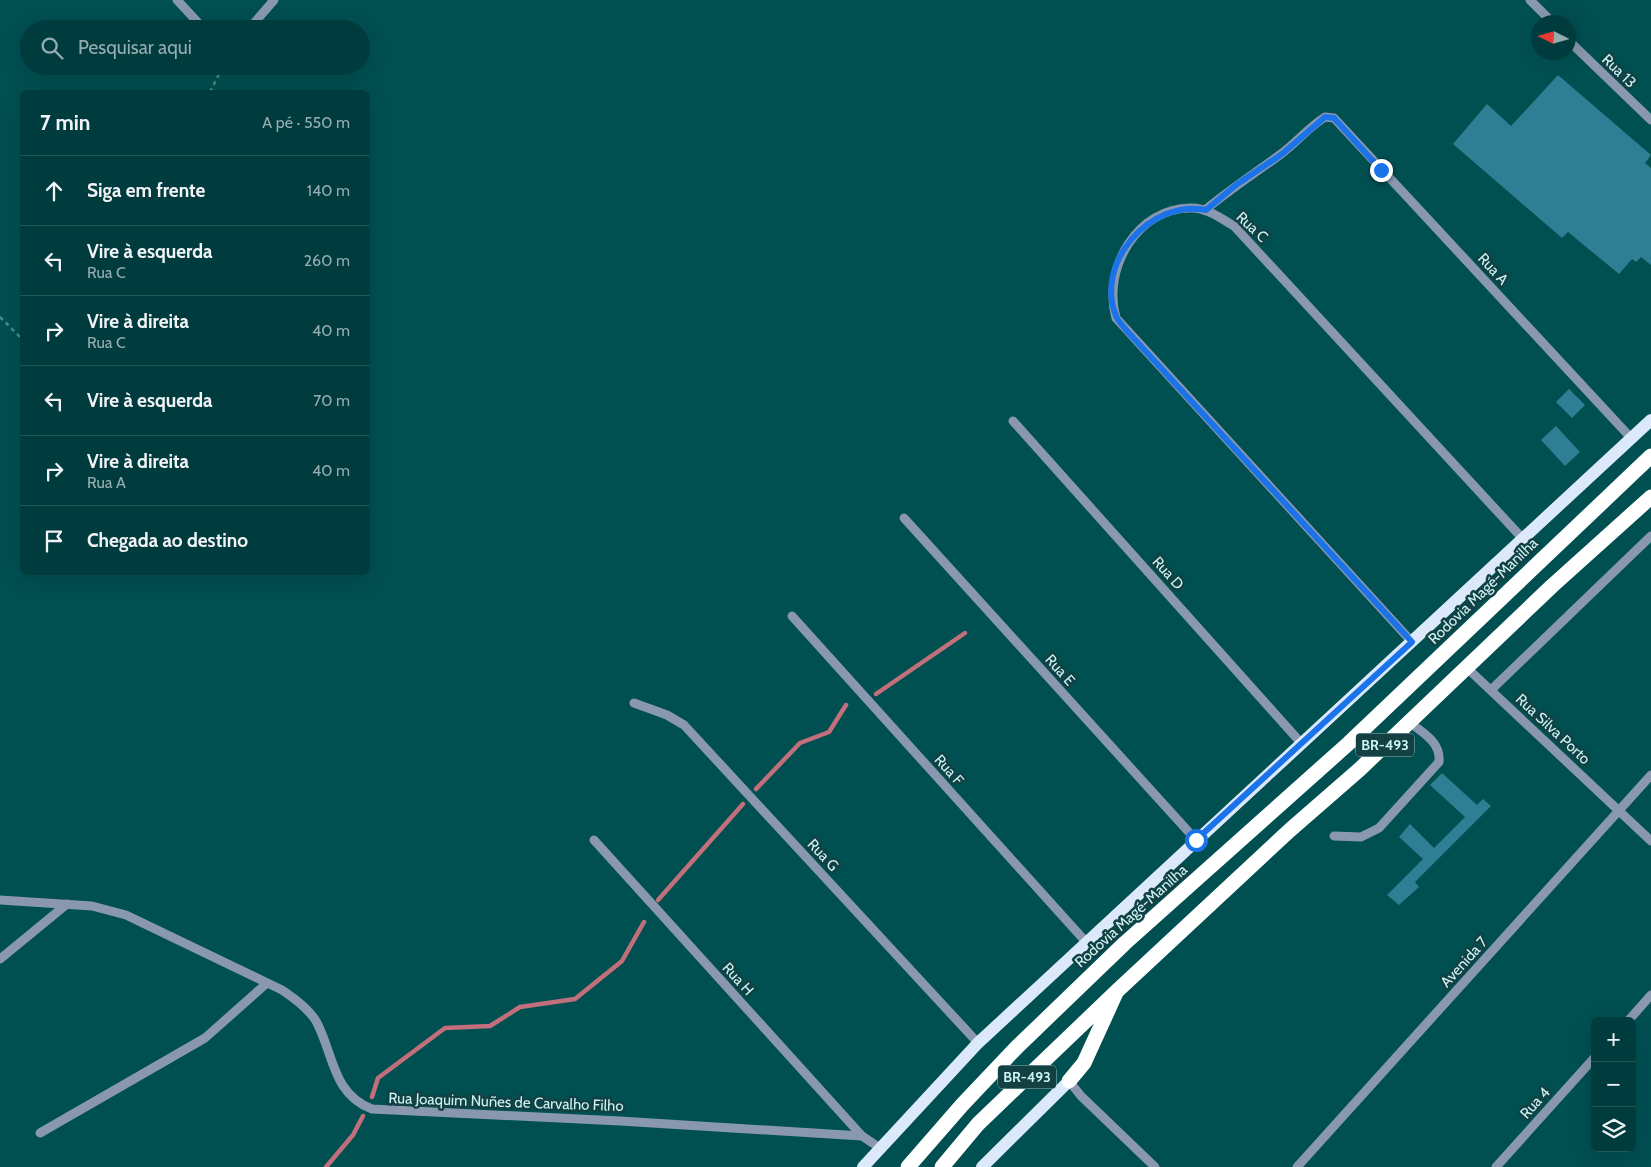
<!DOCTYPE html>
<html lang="pt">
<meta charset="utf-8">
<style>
:root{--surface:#003b3d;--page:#0a4244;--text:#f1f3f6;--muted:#95adb0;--line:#225557}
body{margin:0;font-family:Cabin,sans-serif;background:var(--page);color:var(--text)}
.controls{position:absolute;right:15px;bottom:15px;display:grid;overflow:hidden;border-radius:8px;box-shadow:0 5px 20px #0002}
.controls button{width:45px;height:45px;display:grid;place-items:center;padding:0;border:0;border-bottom:1px solid var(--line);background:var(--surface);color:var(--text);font:25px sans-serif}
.compass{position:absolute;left:1531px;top:15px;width:45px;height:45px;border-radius:50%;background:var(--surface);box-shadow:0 5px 20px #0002;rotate:275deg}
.stop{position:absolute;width:15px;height:15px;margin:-11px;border:4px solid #1a73e8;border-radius:50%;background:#fff}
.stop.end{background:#1a73e8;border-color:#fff;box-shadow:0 1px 5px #0008}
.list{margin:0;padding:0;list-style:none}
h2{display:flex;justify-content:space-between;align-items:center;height:65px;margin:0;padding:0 20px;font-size:21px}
h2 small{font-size:16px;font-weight:400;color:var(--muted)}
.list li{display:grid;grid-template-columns:32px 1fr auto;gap:15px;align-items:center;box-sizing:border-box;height:70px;padding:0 20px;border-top:1px solid var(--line)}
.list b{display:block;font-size:19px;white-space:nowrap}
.list p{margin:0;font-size:16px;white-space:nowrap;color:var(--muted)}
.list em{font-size:16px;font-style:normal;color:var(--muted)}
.icon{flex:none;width:28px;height:28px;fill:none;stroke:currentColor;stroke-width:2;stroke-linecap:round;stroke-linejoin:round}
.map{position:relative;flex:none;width:1651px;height:1167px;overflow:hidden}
.search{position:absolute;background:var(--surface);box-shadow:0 5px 20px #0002;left:20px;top:20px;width:350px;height:55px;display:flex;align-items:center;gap:12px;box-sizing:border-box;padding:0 18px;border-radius:28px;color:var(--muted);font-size:19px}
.panel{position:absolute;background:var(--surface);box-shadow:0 5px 20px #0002;left:20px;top:90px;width:350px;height:485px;border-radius:8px}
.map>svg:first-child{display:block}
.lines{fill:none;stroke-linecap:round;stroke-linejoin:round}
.stream{stroke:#c1707b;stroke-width:4.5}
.building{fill:#2f7f94}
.path{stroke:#498a8b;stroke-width:2.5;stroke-dasharray:4 4;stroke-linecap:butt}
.minor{stroke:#8998ae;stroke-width:9}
.major{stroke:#dce9fb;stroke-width:12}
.highway{stroke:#fff;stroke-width:15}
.route{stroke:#1a73e8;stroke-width:6}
.labels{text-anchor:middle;stroke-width:5;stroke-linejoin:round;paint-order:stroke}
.shield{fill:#134143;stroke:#94bec0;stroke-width:1}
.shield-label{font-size:14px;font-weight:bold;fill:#ccf4f5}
.street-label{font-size:15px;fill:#ccf4f5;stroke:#134143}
</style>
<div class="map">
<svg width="1651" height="1167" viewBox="0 0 1651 1167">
<rect width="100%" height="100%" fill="#004f51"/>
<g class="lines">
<!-- stream -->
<g class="stream">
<polyline points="876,694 965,633"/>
<polyline points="756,789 800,743 829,732 846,705"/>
<polyline points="658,900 743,804"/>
<polyline points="372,1097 378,1078 445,1028 490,1026 520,1007 575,999 622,961 644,922"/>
<polyline points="326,1167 353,1135 363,1116"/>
</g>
</g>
<!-- building -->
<g class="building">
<polygon points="1558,75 1651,155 1645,163 1651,168 1651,265 1641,257 1636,262 1632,259 1619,274 1568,232 1562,238 1453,144 1487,104 1511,126"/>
<polygon points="1569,389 1585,405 1572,418 1556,402"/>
<polygon points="1556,426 1580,452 1565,466 1541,440"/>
<polygon points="1442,773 1477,805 1483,799 1491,806 1415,882 1419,887 1399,905 1387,895 1423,859 1399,837 1410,824 1434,848 1465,817 1430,785"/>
</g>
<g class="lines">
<!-- path -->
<g class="path">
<polyline points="210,92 223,66"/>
<polyline points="0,317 22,339"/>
</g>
<!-- minor -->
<g class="minor">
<polyline points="177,0 204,29"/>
<polyline points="1530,0 1552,22"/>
<polyline points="249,29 274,0"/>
<polyline points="1568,40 1651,120"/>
<path d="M1205,210c24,-20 50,-37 76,-56 15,-11 28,-27 44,-37l9,1 298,321"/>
<polyline points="1013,421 1302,744"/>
<polyline points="904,518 1196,840"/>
<polyline points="792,616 1086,942"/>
<path d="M1412,642l-296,-324c-14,-49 21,-111 76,-110 15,0 30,11 42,18l289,313"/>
<polyline points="1467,668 1651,841"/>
<polyline points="1491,690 1651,536"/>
<polyline points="634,703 667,715 684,725 978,1043"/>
<path d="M1334,836l27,1 18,-9 60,-66c2,-20 -15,-28 -30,-40"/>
<polyline points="594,840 862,1136"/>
<path d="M0,900l92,6 34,9 156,75c12,8 26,18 34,31 18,33 16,73 56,88l248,12 242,15 18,12"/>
<polyline points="0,959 67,904"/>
<polyline points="1628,1021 1651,995"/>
<polyline points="1069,1081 1081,1096 1155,1167"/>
<polyline points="40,1133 205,1038 267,983"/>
<polyline points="1297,1167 1651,775"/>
<polyline points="1496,1167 1595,1057"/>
</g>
<!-- major -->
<g class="major">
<polyline points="863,1167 978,1043 1651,420"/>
<polyline points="982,1167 1069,1081"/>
</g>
<!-- highway -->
<g class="highway">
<polyline points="1069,1081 1084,1063 1115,995"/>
<polyline points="908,1167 962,1105 1017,1047 1125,943 1349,743 1651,456"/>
<polyline points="942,1167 978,1124 1117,991 1290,830 1360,769 1552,586 1651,497"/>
</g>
</g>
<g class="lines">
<!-- route -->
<path class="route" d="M1196,840l216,-198 -285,-311c-4,-5 -9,-10 -11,-15 -22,-54 35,-117 90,-106l30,-25 46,-31 43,-37 9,1 47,52"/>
</g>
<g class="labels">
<!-- shield labels -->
<g class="shield">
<rect x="1356" y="733.5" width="58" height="23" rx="4"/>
<rect x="998" y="1065.5" width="58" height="23" rx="4"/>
</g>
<g class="shield-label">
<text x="1385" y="750">BR-493</text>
<text x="1027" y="1082">BR-493</text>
</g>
<!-- street labels -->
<g class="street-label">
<text transform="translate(1619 71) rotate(44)" y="5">Rua 13</text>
<text transform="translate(1252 227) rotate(43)" y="5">Rua C</text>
<text transform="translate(1493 269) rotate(47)" y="5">Rua A</text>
<text transform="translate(1168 573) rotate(48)" y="5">Rua D</text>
<text transform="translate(1483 591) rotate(-44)" y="5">Rodovia Magé-Manilha</text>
<text transform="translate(1060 670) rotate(48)" y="5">Rua E</text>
<text transform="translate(1553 729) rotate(43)" y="5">Rua Silva Porto</text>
<text transform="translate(949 770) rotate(48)" y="5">Rua F</text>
<text transform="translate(823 855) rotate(47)" y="5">Rua G</text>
<text transform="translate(1131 916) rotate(-42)" y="5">Rodovia Magé-Manilha</text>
<text transform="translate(1464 962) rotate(-48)" y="5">Avenida 7</text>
<text transform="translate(738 979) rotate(48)" y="5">Rua H</text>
<text transform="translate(506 1102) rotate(2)" y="5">Rua Joaquim Nuñes de Carvalho Filho</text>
<text transform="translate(1535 1103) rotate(-48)" y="5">Rua 4</text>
</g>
</g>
</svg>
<div class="controls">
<button>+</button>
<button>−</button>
<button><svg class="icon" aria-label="layers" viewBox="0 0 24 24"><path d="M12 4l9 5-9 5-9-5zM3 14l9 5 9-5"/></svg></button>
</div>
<svg class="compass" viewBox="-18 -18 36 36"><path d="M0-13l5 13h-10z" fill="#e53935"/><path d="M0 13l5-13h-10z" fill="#95adb0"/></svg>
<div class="stop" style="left:1196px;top:840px"></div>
<div class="stop end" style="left:1381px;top:170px"></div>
<div class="search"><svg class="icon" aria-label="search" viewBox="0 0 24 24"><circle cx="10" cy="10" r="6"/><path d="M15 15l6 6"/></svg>Pesquisar aqui</div>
<section class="panel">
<h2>7 min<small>A pé · 550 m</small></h2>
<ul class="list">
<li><svg class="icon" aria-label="ahead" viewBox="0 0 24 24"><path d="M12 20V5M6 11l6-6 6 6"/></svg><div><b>Siga em frente</b></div><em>140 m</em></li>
<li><svg class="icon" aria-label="left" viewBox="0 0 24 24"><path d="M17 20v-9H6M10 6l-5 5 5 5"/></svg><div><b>Vire à esquerda</b><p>Rua C</p></div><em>260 m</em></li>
<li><svg class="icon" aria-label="right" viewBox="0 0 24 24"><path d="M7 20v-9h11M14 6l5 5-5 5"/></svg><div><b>Vire à direita</b><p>Rua C</p></div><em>40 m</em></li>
<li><svg class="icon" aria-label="left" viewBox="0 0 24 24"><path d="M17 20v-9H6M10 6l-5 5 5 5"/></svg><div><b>Vire à esquerda</b></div><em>70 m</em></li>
<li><svg class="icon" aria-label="right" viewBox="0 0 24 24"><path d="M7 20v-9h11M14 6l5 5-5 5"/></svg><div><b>Vire à direita</b><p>Rua A</p></div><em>40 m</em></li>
<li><svg class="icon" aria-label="arrive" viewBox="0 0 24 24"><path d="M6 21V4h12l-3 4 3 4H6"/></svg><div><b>Chegada ao destino</b></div></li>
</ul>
</section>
</div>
